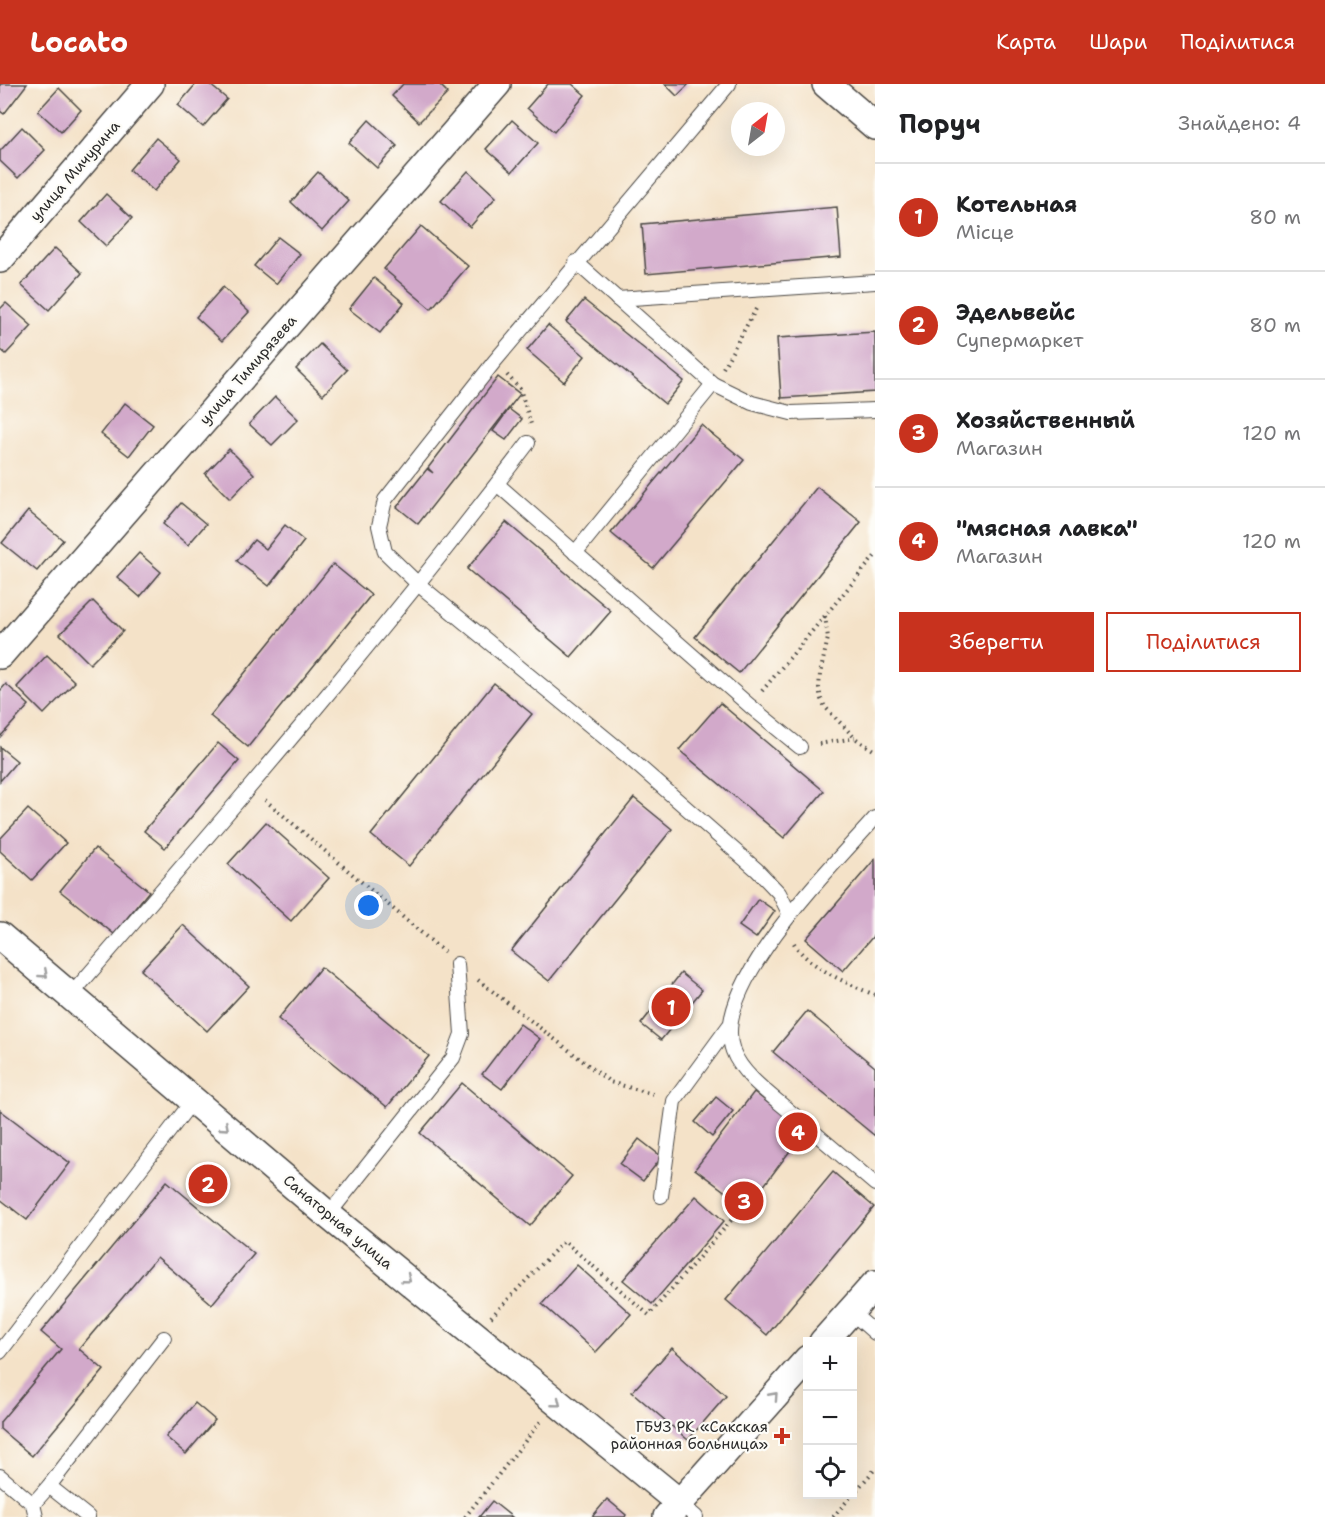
<!DOCTYPE html>
<html lang="uk">
<meta charset="utf-8">
<style>
:root{--surface:#fff;--page:#f6f6f6;--text:#202124;--muted:#757577;--line:#e0e0e0;--accent:#c8321e}
body{margin:0;font-family:"Shantell Sans",sans-serif;background:var(--page);color:var(--text)}
.controls{position:absolute;right:18px;bottom:18px;display:grid;overflow:hidden;border-radius:0px;box-shadow:0 6px 24px #0002}
.controls button{width:54px;height:54px;display:grid;place-items:center;padding:0;border:0;border-bottom:2px solid var(--line);background:var(--surface);color:var(--text);font:30px sans-serif}
.compass{position:absolute;left:731px;top:18px;width:54px;height:54px;border-radius:50%;background:var(--surface);box-shadow:0 6px 24px #0002;rotate:31deg}
.you{position:absolute;left:369px;top:822px;width:21px;height:21px;margin:-15px;border:4px solid #fff;border-radius:50%;background:#1a73e8;box-shadow:0 0 0 9px #1a73e833}
.badge{display:grid;place-items:center;width:39px;height:39px;border-radius:50%;background:var(--accent);color:#fff;font-size:20px;font-weight:700}
.pin{position:absolute;translate:-50% -50%;border:3px solid #fff;box-shadow:0 2px 6px #0006}
.list{margin:0;padding:0;list-style:none}
h2{display:flex;justify-content:space-between;align-items:center;height:78px;margin:0;padding:0 24px;font-size:26px}
h2 small{font-size:20px;font-weight:400;color:var(--muted)}
.list li{display:grid;grid-template-columns:39px 1fr auto;gap:18px;align-items:center;box-sizing:border-box;height:108px;padding:0 24px;border-top:2px solid var(--line)}
.list b{display:block;font-size:22px;white-space:nowrap}
.list p{margin:0;font-size:20px;white-space:nowrap;color:var(--muted)}
.list em{font-size:20px;font-style:normal;color:var(--muted)}
.actions{display:flex;gap:12px;padding:18px 24px}
.actions a{flex:1;padding:14px 0;border:2px solid var(--accent);border-radius:0px;text-align:center;font-size:21px;color:var(--accent)}
.actions .main{background:var(--accent);color:#fff}
.icon{flex:none;width:33px;height:33px;fill:none;stroke:currentColor;stroke-width:2;stroke-linecap:round;stroke-linejoin:round}
.map{position:relative;flex:none;width:875px;height:1433px;overflow:hidden}
header{display:flex;align-items:center;gap:36px;box-sizing:border-box;height:84px;padding:0 30px;background:var(--accent);color:#fff}
header strong{font-size:28px}
nav{display:flex;gap:33px;margin-inline-start:auto;font-size:21px}
main{display:flex}
aside{flex:1;background:var(--surface)}
.map>svg:first-child{display:block}
.building{fill:#d2a9ca}
.lines{fill:none;stroke-linecap:round;stroke-linejoin:round}
.lane-casing{stroke:#494643;stroke-width:16}
.street-casing{stroke:#494643;stroke-width:30}
.path{stroke:#494643;stroke-width:4;stroke-dasharray:1.5 4.5;stroke-linecap:butt}
.lane{stroke:#fff;stroke-width:14}
.street{stroke:#fff;stroke-width:27}
.oneway{stroke:#a0a0a0}
.poi-dot{fill:#c8321e;stroke:#fdfcf7;stroke-width:2}
.labels{text-anchor:middle;stroke-width:4.5;stroke-linejoin:round;paint-order:stroke}
.street-label{font-size:15px;fill:#2b2b2b;stroke:#fdfcf7}
.poi-label{font-size:15px;fill:#2b2b2b;stroke:#fdfcf7;text-anchor:end}
</style>
<header>
<strong>Locato</strong>
<nav><a>Карта</a><a>Шари</a><a>Поділитися</a></nav>
</header>
<main>
<div class="map">
<svg width="875" height="1433" viewBox="0 0 875 1433">
<rect width="100%" height="100%" fill="#fdfcf7"/>
<filter id="ink" filterUnits="userSpaceOnUse"><feTurbulence type="fractalNoise" baseFrequency=".0167" numOctaves="2"/><feDisplacementMap in="SourceGraphic" scale="12" xChannelSelector="R" yChannelSelector="G"/><feConvolveMatrix kernelMatrix="1 2 1 2 8 2 1 2 1" color-interpolation-filters="sRGB"/></filter>
<filter id="wash" filterUnits="userSpaceOnUse"><feTurbulence type="fractalNoise" baseFrequency=".008" numOctaves="4" result="noise"/><feDisplacementMap in="SourceGraphic" scale="24" xChannelSelector="R" yChannelSelector="G"/><feGaussianBlur stdDeviation="1.35" result="paint"/><feColorMatrix in="noise" values="0 0 0 0 0 0 0 0 0 0 0 0 0 0 0 0 0 1.4 0 .05"/><feComposite in="paint" operator="in"/></filter>
<g filter="url(#wash)">
<rect width="100%" height="100%" fill="#f4e2c8"/>
<g id="blocks">
<!-- building -->
<g class="building">
<polygon points="0,0 27,0 4,30 0,27"/>
<polygon points="196,0 209,0 227,15 203,43 178,21"/>
<polygon points="403,0 439,0 448,9 419,38 392,12"/>
<polygon points="548,0 572,0 585,11 554,48 527,24"/>
<polygon points="665,0 689,0 677,12"/>
<polygon points="59,4 81,26 61,48 38,27"/>
<polygon points="369,36 397,62 377,84 349,59"/>
<polygon points="512,36 538,59 512,88 486,65"/>
<polygon points="22,43 45,66 18,94 0,77 0,67"/>
<polygon points="156,54 181,75 154,107 129,86"/>
<polygon points="468,87 496,113 470,143 441,117"/>
<polygon points="318,88 349,117 322,147 291,118"/>
<polygon points="106,110 132,134 106,162 81,138"/>
<polygon points="837,123 841,173 646,190 642,140"/>
<polygon points="421,142 468,182 431,225 384,185"/>
<polygon points="278,153 300,170 276,200 254,182"/>
<polygon points="55,164 82,189 49,226 21,201"/>
<polygon points="374,194 404,219 380,249 349,225"/>
<polygon points="223,203 249,228 222,257 196,233"/>
<polygon points="584,216 684,297 665,320 566,238"/>
<polygon points="6,219 32,242 6,270 0,265 0,225"/>
<polygon points="548,241 585,272 564,298 527,266"/>
<polygon points="875,248 875,308 781,314 777,254"/>
<polygon points="320,260 347,286 323,311 296,285"/>
<polygon points="498,293 520,310 418,440 397,423 427,385 433,389 428,384"/>
<polygon points="275,313 298,335 272,361 249,340"/>
<polygon points="125,319 153,341 129,372 101,350"/>
<polygon points="509,325 522,335 506,356 493,347"/>
<polygon points="701,341 744,376 653,484 611,449"/>
<polygon points="229,365 254,390 230,415 205,390"/>
<polygon points="817,403 861,438 739,589 695,553"/>
<polygon points="181,419 206,440 188,461 163,440"/>
<polygon points="28,427 63,456 37,487 2,459"/>
<polygon points="506,438 611,527 571,573 467,485"/>
<polygon points="285,441 304,457 269,502 237,477 254,456 266,465"/>
<polygon points="139,469 161,488 140,513 117,493"/>
<polygon points="333,480 371,511 248,663 210,632"/>
<polygon points="93,517 123,547 90,580 60,550"/>
<polygon points="47,571 75,598 44,630 17,603"/>
<polygon points="494,599 532,630 409,782 371,751"/>
<polygon points="6,600 29,621 0,653 0,607"/>
<polygon points="720,619 824,707 784,754 679,666"/>
<polygon points="218,659 239,677 165,764 144,747"/>
<polygon points="0,663 17,677 0,697"/>
<polygon points="634,714 672,745 549,897 511,867"/>
<polygon points="28,725 66,759 32,796 0,767 0,755"/>
<polygon points="266,738 329,794 291,837 228,780"/>
<polygon points="95,764 149,807 114,850 60,807"/>
<polygon points="875,775 875,850 843,887 806,855"/>
<polygon points="758,815 775,827 756,854 739,842"/>
<polygon points="183,841 249,902 207,947 141,886"/>
<polygon points="321,883 429,972 387,1023 278,935"/>
<polygon points="681,889 702,906 661,956 641,940"/>
<polygon points="807,927 875,983 875,1052 773,968"/>
<polygon points="520,940 540,955 502,1005 482,990"/>
<polygon points="462,999 572,1092 530,1142 420,1049"/>
<polygon points="754,1008 805,1047 747,1124 695,1085"/>
<polygon points="716,1013 733,1027 712,1053 695,1038"/>
<polygon points="0,1026 70,1079 27,1136 0,1115"/>
<polygon points="639,1055 662,1073 643,1097 620,1080"/>
<polygon points="833,1088 874,1123 767,1251 726,1216"/>
<polygon points="167,1097 254,1170 212,1220 157,1173 79,1265 104,1286 32,1372 0,1345 0,1338 61,1265 41,1248"/>
<polygon points="696,1112 724,1137 652,1220 623,1196"/>
<polygon points="577,1181 631,1230 596,1268 542,1220"/>
<polygon points="672,1264 726,1312 688,1356 632,1308"/>
<polygon points="195,1319 215,1336 186,1370 166,1353"/>
<polygon points="607,1415 626,1431 625,1433 592,1433"/>
<polygon points="492,1417 512,1433 479,1433"/>
</g>
</g>
</g>
<g filter="url(#ink)">
<use href="#blocks" fill-opacity="0" stroke="#494643" stroke-width="1.5"/>
<g class="lines">
<!-- lane casing -->
<g class="lane-casing">
<g id="lane">
<polyline points="729,0 494,278 385,416 379,442 385,468 418,500 626,671 757,786 779,809 790,831"/>
<polyline points="576,178 713,300 752,319 791,329 875,326"/>
<polyline points="617,215 875,198"/>
<polyline points="497,400 750,622 800,663"/>
<polyline points="575,469 713,300"/>
<path d="M875,734c-40,46 -166,169 -142,233 9,25 43,48 62,65 27,23 53,45 80,68"/>
<path d="M70,912c157,-181 313,-362 458,-553"/>
<polyline points="661,1112 674,1017 729,942"/>
<polyline points="328,1131 453,974 462,950 457,880"/>
<polyline points="850,1227 875,1249"/>
<polyline points="0,1268 194,1015"/>
<polyline points="0,1392 33,1420 36,1433"/>
<polyline points="49,1402 88,1433"/>
<polyline points="680,1419 696,1433"/>
<polyline points="33,1420 49,1402 164,1254"/>
</g>
</g>
<!-- street casing -->
<g class="street-casing">
<g id="street">
<polyline points="826,0 875,42"/>
<polyline points="0,175 150,0"/>
<polyline points="0,571 497,0"/>
<polyline points="0,852 328,1131 680,1419"/>
<polyline points="823,1258 875,1200"/>
<polyline points="667,1433 808,1275"/>
</g>
</g>
<!-- path -->
<g class="path">
<polyline points="723,284 756,225"/>
<polyline points="507,291 520,305 531,340"/>
<polyline points="825,532 828,554 820,590 819,604 821,615 825,623 855,654 875,667"/>
<polyline points="762,607 875,472"/>
<polyline points="819,660 855,654"/>
<polyline points="265,716 444,868"/>
<path d="M794,859c13,24 57,42 81,52"/>
<polyline points="478,896 610,998 656,1011"/>
<polyline points="491,1233 564,1157 649,1231 734,1133"/>
<polyline points="465,1433 541,1337"/>
<polyline points="833,1433 875,1385"/>
</g>
<!-- lane -->
<use href="#lane" class="lane"/>
<!-- street -->
<use href="#street" class="street"/>
</g>
<!-- one-way arrows -->
<defs><path id="oneway-chevron" d="M-2-3.5L2.5 0L-2 3.5" fill="none" stroke-width="1.6" stroke-linecap="round" stroke-linejoin="round" transform="scale(1.5)"/></defs>
<g class="oneway">
<use href="#oneway-chevron" transform="translate(44 890) rotate(41)"/>
<use href="#oneway-chevron" transform="translate(225 1043) rotate(41)"/>
<use href="#oneway-chevron" transform="translate(407 1195) rotate(39)"/>
<use href="#oneway-chevron" transform="translate(774 1312) rotate(-48)"/>
<use href="#oneway-chevron" transform="translate(557 1319) rotate(39)"/>
</g>
</g>
<!-- markers -->
<path class="poi-dot" d="M779 1343h6v6h6v6h-6v6h-6v-6h-6v-6h6z"/>
<g class="labels">
<!-- street labels -->
<g class="street-label">
<text transform="translate(75 87) rotate(-49)" y="5">улица Мичурина</text>
<text transform="translate(248 286) rotate(-49)" y="5">улица Тимирязева</text>
<text transform="translate(338 1138) rotate(40)" y="5">Санаторная улица</text>
</g>
<!-- poi labels -->
<g class="poi-label">
<text x="768" y="1348">ГБУЗ РК «Сакская<tspan x="768" dy="17">районная больница»</tspan></text>
</g>
</g>
</svg>
<div class="controls">
<button>+</button>
<button>−</button>
<button><svg class="icon" aria-label="locate" viewBox="0 0 24 24"><circle cx="12" cy="12" r="6"/><path d="M12 2v4M12 18v4M2 12h4M18 12h4"/></svg></button>
</div>
<svg class="compass" viewBox="-18 -18 36 36"><path d="M0-13l5 13h-10z" fill="#e53935"/><path d="M0 13l5-13h-10z" fill="#757577"/></svg>
<div class="you"></div>
<div class="pin badge" style="left:671px;top:923px">1</div>
<div class="pin badge" style="left:208px;top:1100px">2</div>
<div class="pin badge" style="left:744px;top:1117px">3</div>
<div class="pin badge" style="left:798px;top:1048px">4</div>
</div>
<aside>
<h2>Поруч<small>Знайдено: 4</small></h2>
<ul class="list">
<li><span class="badge">1</span><div><b>Котельная</b><p>Місце</p></div><em>80 m</em></li>
<li><span class="badge">2</span><div><b>Эдельвейс</b><p>Супермаркет</p></div><em>80 m</em></li>
<li><span class="badge">3</span><div><b>Хозяйственный</b><p>Магазин</p></div><em>120 m</em></li>
<li><span class="badge">4</span><div><b>&quot;мясная лавка&quot;</b><p>Магазин</p></div><em>120 m</em></li>
</ul>
<div class="actions"><a class="main">Зберегти</a><a>Поділитися</a></div>
</aside>
</main>
